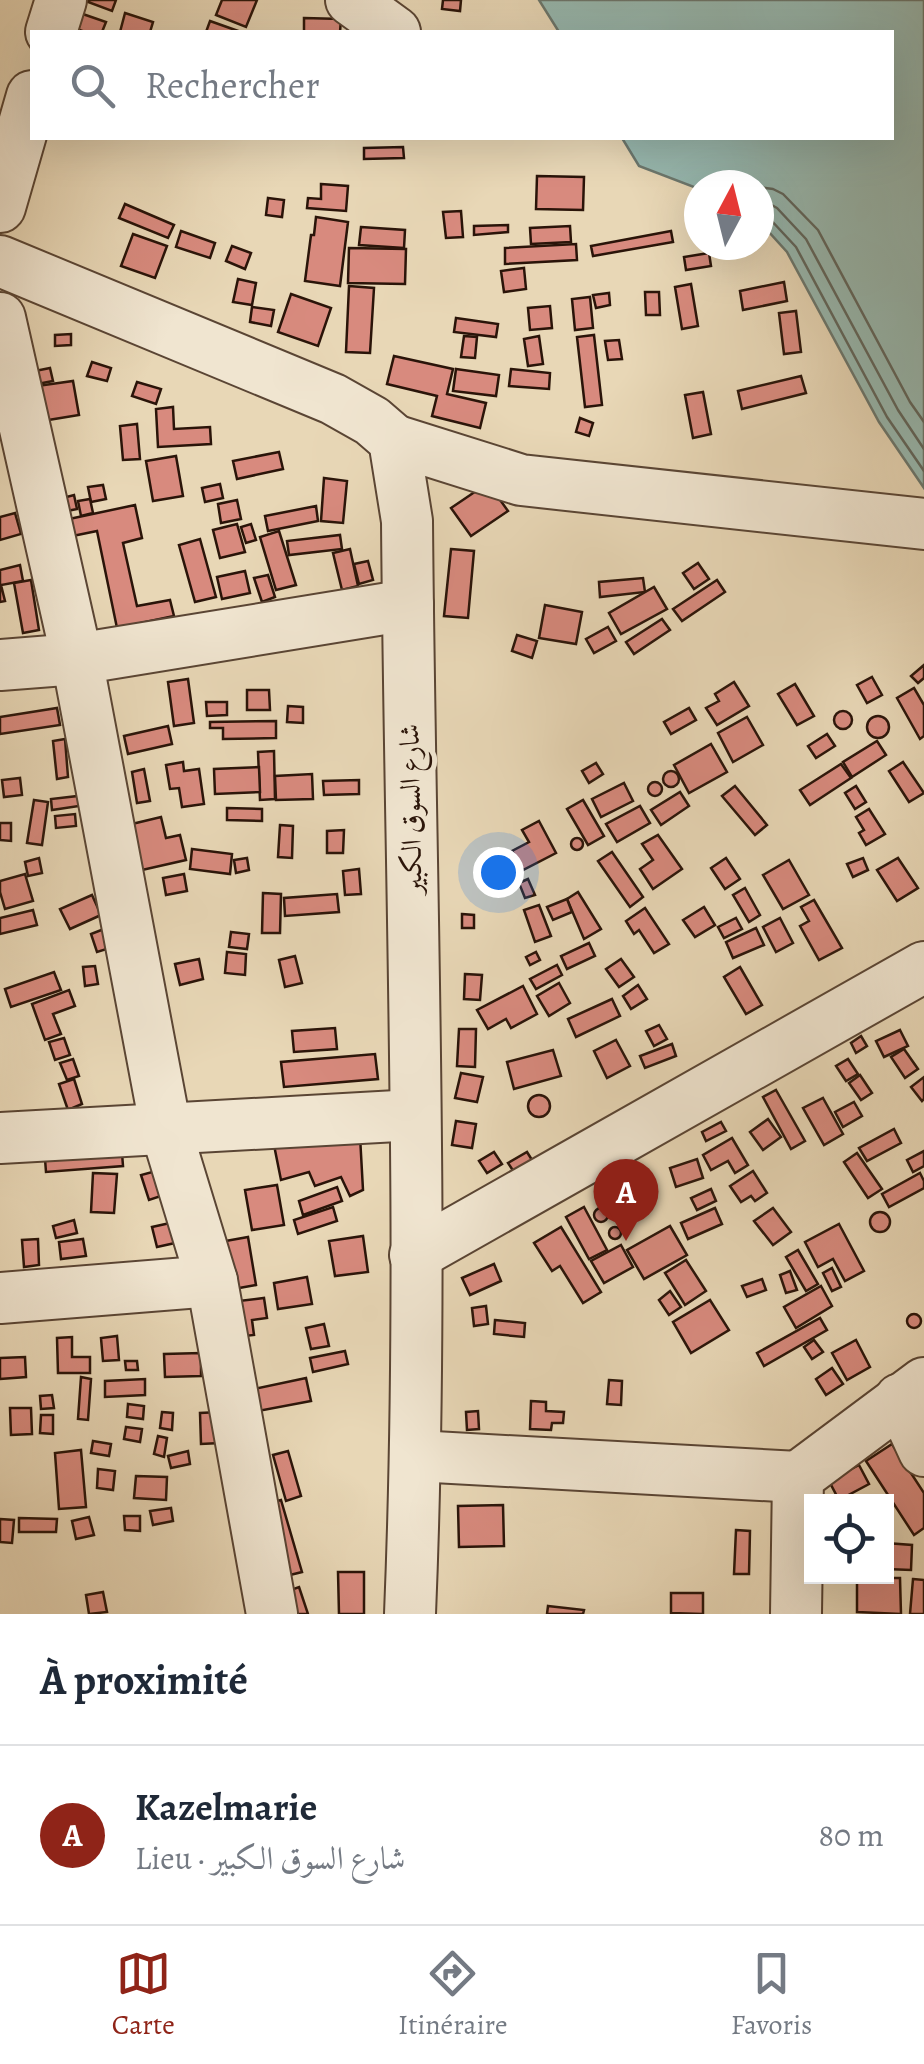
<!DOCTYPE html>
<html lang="fr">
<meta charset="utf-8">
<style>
:root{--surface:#fff;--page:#f6f6f7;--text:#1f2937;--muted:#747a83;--line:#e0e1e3;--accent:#8f2418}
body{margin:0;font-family:Alegreya,Amiri,serif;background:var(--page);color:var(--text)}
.controls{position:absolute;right:30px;bottom:30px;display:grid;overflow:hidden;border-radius:0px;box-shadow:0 10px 40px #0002}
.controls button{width:90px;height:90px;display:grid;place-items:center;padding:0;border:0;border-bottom:2px solid var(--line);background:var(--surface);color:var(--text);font:50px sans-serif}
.compass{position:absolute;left:684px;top:170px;width:90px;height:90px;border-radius:50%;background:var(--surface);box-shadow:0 10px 40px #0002;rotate:7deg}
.you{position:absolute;left:498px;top:872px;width:35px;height:35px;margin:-25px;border:8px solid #fff;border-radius:50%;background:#1a73e8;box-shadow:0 0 0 15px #1a73e833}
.badge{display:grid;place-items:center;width:65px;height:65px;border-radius:50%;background:var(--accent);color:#fff;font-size:32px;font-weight:700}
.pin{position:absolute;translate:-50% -82px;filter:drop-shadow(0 2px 5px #0008)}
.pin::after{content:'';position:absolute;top:52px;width:35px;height:30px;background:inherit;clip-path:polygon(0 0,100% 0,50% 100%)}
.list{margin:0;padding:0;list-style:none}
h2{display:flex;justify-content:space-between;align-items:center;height:130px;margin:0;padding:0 40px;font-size:42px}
h2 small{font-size:32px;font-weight:400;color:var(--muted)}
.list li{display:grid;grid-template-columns:65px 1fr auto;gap:30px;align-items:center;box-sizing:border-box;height:180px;padding:0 40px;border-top:2px solid var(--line)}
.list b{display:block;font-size:38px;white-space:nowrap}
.list p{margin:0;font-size:32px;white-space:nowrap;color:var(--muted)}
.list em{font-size:32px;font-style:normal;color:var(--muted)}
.icon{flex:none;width:55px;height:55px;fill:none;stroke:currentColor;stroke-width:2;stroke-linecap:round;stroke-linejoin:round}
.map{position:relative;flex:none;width:924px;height:1614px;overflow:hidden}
.search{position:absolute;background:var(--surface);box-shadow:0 10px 40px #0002;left:30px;right:30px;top:30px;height:110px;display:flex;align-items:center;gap:25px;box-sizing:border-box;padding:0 35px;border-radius:0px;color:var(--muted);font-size:38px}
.sheet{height:310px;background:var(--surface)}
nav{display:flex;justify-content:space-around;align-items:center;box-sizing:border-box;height:140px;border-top:2px solid var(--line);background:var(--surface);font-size:28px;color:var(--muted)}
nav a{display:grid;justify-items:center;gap:5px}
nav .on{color:var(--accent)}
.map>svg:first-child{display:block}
.water{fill:#97b9b1;stroke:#6b776e;stroke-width:2.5}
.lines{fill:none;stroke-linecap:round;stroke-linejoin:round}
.shore{stroke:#60665d;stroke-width:2.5}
.building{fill:#d88a7e;stroke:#2a1409;stroke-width:2.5}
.minor-casing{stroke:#5a4534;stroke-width:54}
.minor{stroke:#f0e5d0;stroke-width:50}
.labels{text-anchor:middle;stroke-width:10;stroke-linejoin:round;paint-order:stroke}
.street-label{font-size:28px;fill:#2a1409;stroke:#f0e5d0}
</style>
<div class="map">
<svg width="924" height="1614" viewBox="0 0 924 1614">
<rect width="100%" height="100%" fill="#e8d7b6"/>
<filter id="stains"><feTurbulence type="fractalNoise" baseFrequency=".002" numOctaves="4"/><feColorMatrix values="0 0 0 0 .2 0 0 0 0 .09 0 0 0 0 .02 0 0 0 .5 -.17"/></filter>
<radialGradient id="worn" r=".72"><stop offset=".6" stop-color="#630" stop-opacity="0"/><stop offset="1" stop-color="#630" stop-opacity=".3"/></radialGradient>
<!-- water -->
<polygon class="water" points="539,0 924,0 924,488 879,422 787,252 759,221 759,185 699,185 699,189 639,166 622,138 892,138 892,32 559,32"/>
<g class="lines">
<!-- shore -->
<g class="shore">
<polyline points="759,187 773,189 783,194 818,230 910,402 924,422"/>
<polyline points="759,202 768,203 777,208 806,239 898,410 924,449"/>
<polyline points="759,215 769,218 796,247 887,417 924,471"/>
</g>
</g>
<!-- building -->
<g class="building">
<polygon points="83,0 116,0 112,11"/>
<polygon points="222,0 257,0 246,27 216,15"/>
<polygon points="443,0 461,0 460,11 442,9"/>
<polygon points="77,12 106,22 102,32 85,32 71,27"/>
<polygon points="125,13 153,22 150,32 120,32"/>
<polygon points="304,18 341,19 340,32 304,32"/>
<polygon points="210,21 241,32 206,32"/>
<polygon points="403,147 404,158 364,159 364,148"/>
<polygon points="537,176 584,177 583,210 536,209"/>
<polygon points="321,184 348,186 346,211 307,208 308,198 321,199"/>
<polygon points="268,198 284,200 282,217 266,215"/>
<polygon points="125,204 174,225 168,238 119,218"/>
<polygon points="461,211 463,237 446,238 443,212"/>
<polygon points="316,217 348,222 340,286 305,281 311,235 314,235"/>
<polygon points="508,225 508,232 474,235 474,226"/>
<polygon points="570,226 571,242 531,244 530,228"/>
<polygon points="361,227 405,230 404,248 359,245"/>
<polygon points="181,231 215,243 210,258 176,247"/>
<polygon points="671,231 673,242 593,256 591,246"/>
<polygon points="133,234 167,246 155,278 121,266"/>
<polygon points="576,244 577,260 505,264 505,248"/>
<polygon points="232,246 251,253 245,269 226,261"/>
<polygon points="349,248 406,249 405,284 348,283"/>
<polygon points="709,253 711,266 686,270 684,257"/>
<polygon points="524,268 526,289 504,292 501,271"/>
<polygon points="238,279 256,283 252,305 233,302"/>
<polygon points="784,282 787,301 743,310 740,291"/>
<polygon points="691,284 698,326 682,329 675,287"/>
<polygon points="349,286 374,288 370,353 346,352"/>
<polygon points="645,292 659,292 660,315 646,315"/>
<polygon points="609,293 610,305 596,308 593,295"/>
<polygon points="291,294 331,308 318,346 278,332"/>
<polygon points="590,297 593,328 575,330 572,299"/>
<polygon points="550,306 552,328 530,330 528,308"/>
<polygon points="252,307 274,310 271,326 250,322"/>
<polygon points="796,311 801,352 784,354 779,313"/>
<polygon points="456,318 498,324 496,337 454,332"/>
<polygon points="71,334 71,345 55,346 55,335"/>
<polygon points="594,335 602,405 585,407 577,337"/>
<polygon points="464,336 477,337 475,358 461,357"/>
<polygon points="539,336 543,364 528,366 524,339"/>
<polygon points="619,340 622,359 608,360 605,341"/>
<polygon points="394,356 453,369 447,394 486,403 480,428 432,416 437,396 387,384"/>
<polygon points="92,362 111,368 107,381 87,376"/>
<polygon points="50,368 53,381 32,385 30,372"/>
<polygon points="456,369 499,375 496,396 453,391"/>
<polygon points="511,369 550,373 549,389 509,386"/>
<polygon points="801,376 806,393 742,409 738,391"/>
<polygon points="73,381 79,415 36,422 30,387"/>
<polygon points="137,382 161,389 156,404 132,396"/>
<polygon points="703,392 711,434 693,438 685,395"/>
<polygon points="173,407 174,429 210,427 211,444 158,447 156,409"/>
<polygon points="580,418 593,423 589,436 576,432"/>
<polygon points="137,424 140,459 123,460 120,426"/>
<polygon points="279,452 283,469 237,479 233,461"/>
<polygon points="176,456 183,496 153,501 146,461"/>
<polygon points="324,478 347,481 343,523 321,521"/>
<polygon points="488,483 508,511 471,536 451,508"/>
<polygon points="220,484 223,498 205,502 202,488"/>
<polygon points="103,485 106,499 91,502 88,487"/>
<polygon points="74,495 77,509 62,512 59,499"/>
<polygon points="90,499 93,513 81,516 78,501"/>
<polygon points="237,500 241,519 221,523 218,504"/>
<polygon points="135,505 142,538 123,543 137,606 170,600 174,616 117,628 97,531 58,539 55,522"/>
<polygon points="316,506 318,521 268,531 265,516"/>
<polygon points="15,513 21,534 0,540 0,517"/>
<polygon points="237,524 245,552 220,558 213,530"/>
<polygon points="251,524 256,540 246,543 241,527"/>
<polygon points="279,531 296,585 276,590 260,537"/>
<polygon points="340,535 342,549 289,555 287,541"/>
<polygon points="200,539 216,597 195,602 179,545"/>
<polygon points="350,549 358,586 342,590 333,553"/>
<polygon points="451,549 474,551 468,618 444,616"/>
<polygon points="368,561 373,580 359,584 354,564"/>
<polygon points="698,563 709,579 694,589 683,573"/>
<polygon points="20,565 23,581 1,585 5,601 0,602 0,570"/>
<polygon points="245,571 250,593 222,599 217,577"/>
<polygon points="268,575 275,597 262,602 254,578"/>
<polygon points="643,578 645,592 600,597 599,582"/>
<polygon points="31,580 39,630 23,633 14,583"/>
<polygon points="717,580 725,592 682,621 673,609"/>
<polygon points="654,587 667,609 621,634 609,613"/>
<polygon points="545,605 582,612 576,644 539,638"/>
<polygon points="662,619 670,630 634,654 626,642"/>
<polygon points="608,627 616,641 594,653 586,639"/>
<polygon points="517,635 537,641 532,658 512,651"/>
<polygon points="924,665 924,678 918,683 911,676"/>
<polygon points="872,677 882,695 867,703 857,685"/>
<polygon points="188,679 194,723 174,726 168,682"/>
<polygon points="734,682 749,706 717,725 706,708 719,701 715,694"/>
<polygon points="795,684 814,716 797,725 778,694"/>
<polygon points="914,688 924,705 924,736 920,739 897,698"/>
<polygon points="247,690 269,690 270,710 247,710"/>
<polygon points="206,702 227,702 227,715 207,716"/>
<polygon points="288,706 303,707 303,723 287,722"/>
<polygon points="57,708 60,725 0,734 0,717"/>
<polygon points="689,708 696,720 671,734 664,722"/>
<circle cx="843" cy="720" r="9"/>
<circle cx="878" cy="727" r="11"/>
<polygon points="747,717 763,745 733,762 718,733"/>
<polygon points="276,721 276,738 223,739 223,728 210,728 210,722"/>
<polygon points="168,726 172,744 128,754 124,736"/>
<polygon points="827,734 835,746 816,758 808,746"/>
<polygon points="65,739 68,777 57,779 53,741"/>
<polygon points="877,741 886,755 852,777 843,762"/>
<polygon points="711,744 727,772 689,793 674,765"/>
<polygon points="274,751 275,799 260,800 258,752"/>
<polygon points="183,762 184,771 199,769 204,804 182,807 179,788 170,789 166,765"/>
<polygon points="903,762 924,793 909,802 889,771"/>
<polygon points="596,763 603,774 589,783 582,771"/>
<polygon points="841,764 851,778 810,805 800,790"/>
<polygon points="259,767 260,792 215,794 214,769"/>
<polygon points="144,769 150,801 137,803 132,772"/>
<circle cx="671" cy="779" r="8"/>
<polygon points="312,774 313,799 276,800 275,776"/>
<polygon points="20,778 22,795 4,797 2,780"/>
<polygon points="359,780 359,794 324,795 323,781"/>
<circle cx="655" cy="789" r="7"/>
<polygon points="624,783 633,801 601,817 592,799"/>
<polygon points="735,786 767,825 755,835 722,796"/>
<polygon points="856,786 866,802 855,809 845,793"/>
<polygon points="680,792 689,806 661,825 651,810"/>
<polygon points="78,796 79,806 52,810 51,799"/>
<polygon points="34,800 48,802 42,845 27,843"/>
<polygon points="583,800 604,836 588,845 567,809"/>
<polygon points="640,806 650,823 617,842 606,824"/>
<polygon points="227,808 262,809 262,821 227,820"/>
<polygon points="869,809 885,834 866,845 859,833 864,830 856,817"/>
<polygon points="75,814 76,826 56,828 55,816"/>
<polygon points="161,817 166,838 180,835 186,860 142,870 132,824"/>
<polygon points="539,821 556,853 523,870 512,851 529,842 522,830"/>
<polygon points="0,823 11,823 11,841 0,840"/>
<polygon points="280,825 293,826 292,858 278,857"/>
<polygon points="344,830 343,853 327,853 327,831"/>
<polygon points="658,835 682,869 653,889 640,869 653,860 642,844"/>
<circle cx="577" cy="844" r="6"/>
<polygon points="192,849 232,854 230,874 190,869"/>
<polygon points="612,852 643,897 630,907 598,861"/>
<polygon points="39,858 42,873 28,876 25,862"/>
<polygon points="247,858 249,870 236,873 234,860"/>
<polygon points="726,858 740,879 725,889 711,868"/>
<polygon points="863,858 868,870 853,877 847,864"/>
<polygon points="898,858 918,888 897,901 877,870"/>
<polygon points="789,860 809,895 783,909 763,875"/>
<polygon points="359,869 361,894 345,895 343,871"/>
<polygon points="25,874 33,901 5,909 0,892 0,881"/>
<polygon points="184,874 187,891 166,895 163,878"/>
<polygon points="528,879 535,895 525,898 519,883"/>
<polygon points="745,888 760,915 749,922 733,895"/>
<polygon points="578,892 601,929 584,939 567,899"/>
<polygon points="263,893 281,894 280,933 262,933"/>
<polygon points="337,894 339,912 285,916 284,898"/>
<polygon points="92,895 101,915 70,929 60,909"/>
<polygon points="567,899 572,912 553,920 547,907"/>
<polygon points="814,900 842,948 819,960 800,926 809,921 801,907"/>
<polygon points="539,905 551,936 535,942 524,910"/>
<polygon points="704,907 715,925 695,937 683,920"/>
<polygon points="645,908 669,944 654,953 639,930 634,934 626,921"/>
<polygon points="33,910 37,925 0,934 0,918"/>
<polygon points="462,914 474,915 474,928 462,928"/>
<polygon points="736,918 742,929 724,938 718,927"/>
<polygon points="780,918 793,943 776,952 763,927"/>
<polygon points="756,928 764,945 733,958 726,942"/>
<polygon points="104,929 110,948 97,952 91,934"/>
<polygon points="231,932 249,934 247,949 229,947"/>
<polygon points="589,943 595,956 567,969 561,956"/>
<polygon points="227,952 246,954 245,975 225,973"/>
<polygon points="536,952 540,960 530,965 526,957"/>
<polygon points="295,956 302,983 285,987 279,960"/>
<polygon points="199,959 203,979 180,985 175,964"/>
<polygon points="621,959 634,977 619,987 606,969"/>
<polygon points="557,965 562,975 536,989 530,979"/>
<polygon points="95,966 98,984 85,986 83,967"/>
<polygon points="740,967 762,1005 746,1014 724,977"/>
<polygon points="54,972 61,990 11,1007 5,989"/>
<polygon points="465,974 482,975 480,1000 464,999"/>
<polygon points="559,983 570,1003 549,1016 537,996"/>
<polygon points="638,985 647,999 631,1009 623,996"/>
<polygon points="523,986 537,1014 511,1028 506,1019 488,1029 477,1010"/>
<polygon points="69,990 75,1006 53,1014 61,1034 45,1040 32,1004"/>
<polygon points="612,999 620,1016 576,1037 568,1019"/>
<polygon points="659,1025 667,1039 654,1046 646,1031"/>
<polygon points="335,1028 337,1049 294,1052 292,1031"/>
<polygon points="459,1029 476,1029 475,1067 457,1066"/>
<polygon points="900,1030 908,1046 884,1057 876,1041"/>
<polygon points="861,1036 867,1046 856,1053 851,1043"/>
<polygon points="64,1038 70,1055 55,1060 49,1042"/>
<polygon points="616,1040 630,1066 607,1078 594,1051"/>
<polygon points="672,1044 676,1056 645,1068 640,1056"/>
<polygon points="904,1049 918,1069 905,1078 891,1057"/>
<polygon points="553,1050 561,1076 514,1089 507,1062"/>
<polygon points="375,1054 378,1079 284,1087 281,1062"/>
<polygon points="73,1059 79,1076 67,1080 60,1063"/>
<polygon points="848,1059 858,1074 846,1081 836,1066"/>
<polygon points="461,1073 483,1077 477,1102 455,1098"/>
<polygon points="860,1075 872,1093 861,1100 849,1083"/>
<polygon points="924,1077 924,1099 922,1101 911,1087"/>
<polygon points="74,1079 82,1104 68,1110 59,1084"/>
<polygon points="776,1090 805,1141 791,1149 763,1097"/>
<circle cx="539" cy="1106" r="11"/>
<polygon points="823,1098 843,1134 824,1145 803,1108"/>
<polygon points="854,1102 862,1116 843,1127 835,1112"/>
<polygon points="768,1119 781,1137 763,1150 750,1132"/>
<polygon points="456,1121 476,1124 472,1148 452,1145"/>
<polygon points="721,1122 726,1131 706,1141 702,1132"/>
<polygon points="894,1129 901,1143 867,1161 859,1148"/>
<polygon points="360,1136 363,1190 350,1196 341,1177 315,1186 309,1172 281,1180 274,1145"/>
<polygon points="732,1138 748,1165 735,1173 728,1161 711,1170 703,1155"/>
<polygon points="924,1151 924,1166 913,1172 907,1160"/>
<polygon points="494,1152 502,1164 487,1173 479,1161"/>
<polygon points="527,1152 532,1160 514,1172 508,1163"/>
<polygon points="122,1153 123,1166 46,1172 45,1159"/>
<polygon points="857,1153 882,1189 868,1198 844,1162"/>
<polygon points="697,1159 703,1178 676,1187 670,1168"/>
<polygon points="156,1171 164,1195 149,1200 141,1175"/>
<polygon points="753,1171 767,1193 755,1201 751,1196 741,1202 730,1186"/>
<polygon points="93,1173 117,1174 114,1213 91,1212"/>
<polygon points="920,1173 924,1181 924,1188 889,1207 882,1194"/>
<polygon points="277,1185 284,1225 252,1230 245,1190"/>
<polygon points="337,1187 342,1201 303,1215 299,1201"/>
<polygon points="711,1189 716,1201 697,1210 691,1198"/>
<polygon points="333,1207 337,1221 298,1234 294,1220"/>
<polygon points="584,1207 607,1250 589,1259 566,1217"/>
<polygon points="715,1208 722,1224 688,1239 681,1223"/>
<polygon points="773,1208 791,1232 773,1245 754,1221"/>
<circle cx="601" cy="1215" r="7"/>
<circle cx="880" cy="1222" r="10"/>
<polygon points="74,1220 77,1233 56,1238 53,1226"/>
<polygon points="170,1223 175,1243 157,1247 152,1227"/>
<polygon points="839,1224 864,1271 845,1281 833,1259 818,1267 805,1242"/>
<polygon points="670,1226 687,1255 644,1279 627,1250"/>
<circle cx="615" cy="1233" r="6"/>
<polygon points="561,1227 601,1292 583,1303 560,1266 552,1271 534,1243"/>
<polygon points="363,1236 368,1272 335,1276 329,1241"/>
<polygon points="248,1237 256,1285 228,1290 220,1242"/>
<polygon points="38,1239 39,1265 24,1267 22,1240"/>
<polygon points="83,1239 86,1256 61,1259 59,1242"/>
<polygon points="621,1245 633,1267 604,1283 591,1261"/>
<polygon points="798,1250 818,1284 806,1291 786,1257"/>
<polygon points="686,1260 706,1291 685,1305 665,1273"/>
<polygon points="494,1264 501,1281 470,1295 462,1278"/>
<polygon points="832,1268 841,1287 832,1291 823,1273"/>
<polygon points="790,1271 797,1290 786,1293 780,1275"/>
<polygon points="307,1277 312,1304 278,1309 274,1283"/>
<polygon points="762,1279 766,1290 747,1297 742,1286"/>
<polygon points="821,1286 832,1306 796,1328 784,1307"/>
<polygon points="670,1291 681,1307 669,1315 659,1300"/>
<polygon points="264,1298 267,1318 252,1320 254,1335 236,1337 230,1302"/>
<polygon points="710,1300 729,1330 691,1353 673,1322"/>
<polygon points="486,1306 488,1324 474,1326 472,1308"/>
<circle cx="914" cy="1321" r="7"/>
<polygon points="820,1318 827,1330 764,1366 757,1353"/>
<polygon points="495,1320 525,1323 524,1337 494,1334"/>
<polygon points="324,1324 329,1346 311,1349 306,1328"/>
<polygon points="117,1336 119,1360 103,1361 101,1338"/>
<polygon points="72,1337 72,1357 90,1357 90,1373 58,1373 57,1338"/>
<polygon points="814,1340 823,1352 812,1359 804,1347"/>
<polygon points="856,1340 870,1367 847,1380 832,1353"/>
<polygon points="345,1351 348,1364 313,1372 310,1358"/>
<polygon points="201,1353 201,1376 165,1377 164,1354"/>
<polygon points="25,1357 26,1377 0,1379 0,1358"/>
<polygon points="125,1361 137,1361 138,1370 126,1370"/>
<polygon points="832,1368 843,1384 826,1395 816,1379"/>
<polygon points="81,1377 91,1379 88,1420 78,1419"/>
<polygon points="306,1378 311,1401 253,1412 249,1390"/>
<polygon points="145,1379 145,1395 105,1397 105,1381"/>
<polygon points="609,1380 622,1381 621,1405 607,1404"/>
<polygon points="52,1395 54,1408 41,1409 40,1396"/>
<polygon points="531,1401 546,1402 546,1411 564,1412 563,1423 552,1423 551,1430 530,1429"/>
<polygon points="128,1404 144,1406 143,1419 127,1417"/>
<polygon points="10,1408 31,1408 32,1434 11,1435"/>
<polygon points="478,1411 479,1429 467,1430 466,1412"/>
<polygon points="162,1412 173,1413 172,1430 160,1428"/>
<polygon points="219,1412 220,1443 201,1444 200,1413"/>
<polygon points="41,1415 53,1415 53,1434 40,1433"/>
<polygon points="126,1427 142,1429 140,1442 124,1439"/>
<polygon points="158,1436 167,1438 164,1457 154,1454"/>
<polygon points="93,1441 111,1444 109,1456 91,1453"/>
<polygon points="892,1444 924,1493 924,1528 914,1535 866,1461"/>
<polygon points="81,1450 86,1507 59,1509 55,1453"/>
<polygon points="188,1451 190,1464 171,1468 168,1456"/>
<polygon points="288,1451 301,1496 286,1501 273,1455"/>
<polygon points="859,1465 869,1484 839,1500 829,1481"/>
<polygon points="98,1469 115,1471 113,1490 97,1488"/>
<polygon points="136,1476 167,1477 166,1500 134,1498"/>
<polygon points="281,1500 302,1572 286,1576 266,1504"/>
<polygon points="503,1505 504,1546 459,1547 458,1506"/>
<polygon points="171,1508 173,1521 153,1525 150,1511"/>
<polygon points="124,1516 140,1516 140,1531 125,1530"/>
<polygon points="89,1517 94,1535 76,1539 72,1521"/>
<polygon points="19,1518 57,1519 56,1532 19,1532"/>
<polygon points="0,1519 14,1520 12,1543 0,1542"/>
<polygon points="736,1530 750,1531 749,1574 734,1574"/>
<polygon points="886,1543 912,1545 911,1570 886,1569"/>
<polygon points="338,1572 364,1572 364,1614 339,1614"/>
<polygon points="857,1578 900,1578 901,1614 857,1612"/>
<polygon points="913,1579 924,1580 924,1614 910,1614"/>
<polygon points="299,1587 308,1614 296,1614 288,1591"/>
<polygon points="103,1592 107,1612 89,1614 86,1595"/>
<polygon points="671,1593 703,1593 703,1614 671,1613"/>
<polygon points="548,1606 584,1610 583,1614 547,1614"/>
</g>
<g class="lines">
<!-- minor casing -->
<g class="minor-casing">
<g id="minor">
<polyline points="351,0 395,32"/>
<polyline points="51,32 61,0"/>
<polyline points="0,207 32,96"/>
<path d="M0,261l333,138 39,22 22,19 13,81c3,364 18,729 3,1093"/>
<polyline points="0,318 77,659 166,1130 212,1281 272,1614"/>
<polyline points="394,440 521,480 924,524"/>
<polyline points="0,665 77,659 408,605"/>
<polyline points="0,1138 415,1115"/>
<polyline points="415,1255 924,967"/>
<polyline points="0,1298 212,1281"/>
<polyline points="900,1399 924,1451"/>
<polyline points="416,1456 798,1477"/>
<polyline points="796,1614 798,1477 924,1383"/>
</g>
</g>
<!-- minor -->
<use href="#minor" class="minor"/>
</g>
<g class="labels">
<!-- street labels -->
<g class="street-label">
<text transform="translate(410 809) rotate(-91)" y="10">شارع السوق الكبير</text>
</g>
</g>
<rect width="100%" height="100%" filter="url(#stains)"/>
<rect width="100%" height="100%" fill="url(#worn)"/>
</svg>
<div class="controls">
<button><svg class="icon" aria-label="locate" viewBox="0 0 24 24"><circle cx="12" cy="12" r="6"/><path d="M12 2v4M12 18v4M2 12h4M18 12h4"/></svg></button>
</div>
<svg class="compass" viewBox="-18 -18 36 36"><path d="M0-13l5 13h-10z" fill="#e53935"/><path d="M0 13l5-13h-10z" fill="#747a83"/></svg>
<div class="you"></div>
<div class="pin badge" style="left:626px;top:1241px">A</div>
<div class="search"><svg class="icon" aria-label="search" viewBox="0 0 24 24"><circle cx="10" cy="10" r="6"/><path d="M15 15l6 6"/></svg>Rechercher</div>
</div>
<section class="sheet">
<h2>À proximité<small></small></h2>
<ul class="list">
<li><span class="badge">A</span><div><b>Kazelmarie</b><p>Lieu · شارع السوق الكبير</p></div><em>80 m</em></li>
</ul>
</section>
<nav>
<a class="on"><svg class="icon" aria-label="map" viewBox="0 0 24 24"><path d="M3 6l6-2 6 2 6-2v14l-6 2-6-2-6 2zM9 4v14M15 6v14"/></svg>Carte</a>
<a><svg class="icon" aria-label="directions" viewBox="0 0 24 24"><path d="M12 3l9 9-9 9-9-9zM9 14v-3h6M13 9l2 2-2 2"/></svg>Itinéraire</a>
<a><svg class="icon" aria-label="saved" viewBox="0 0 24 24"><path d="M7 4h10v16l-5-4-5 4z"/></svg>Favoris</a>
</nav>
